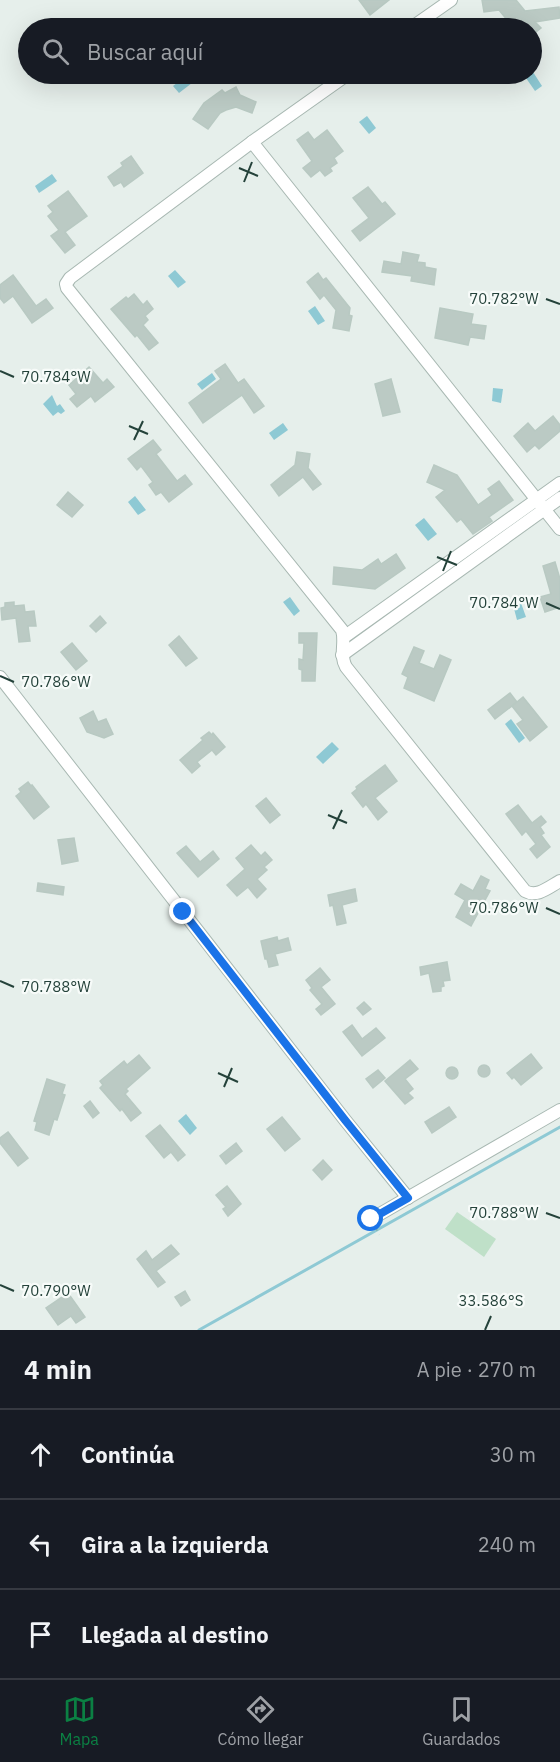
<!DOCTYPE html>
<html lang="es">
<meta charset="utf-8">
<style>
:root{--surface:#171b24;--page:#20242c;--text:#f1f3f6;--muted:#9ea1a6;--line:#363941;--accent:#0b8043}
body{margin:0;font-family:"IBM Plex Sans",sans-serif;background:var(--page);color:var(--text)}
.stop{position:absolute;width:18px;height:18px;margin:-14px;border:4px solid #1a73e8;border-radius:50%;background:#fff}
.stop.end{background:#1a73e8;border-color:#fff;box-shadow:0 2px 6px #0008}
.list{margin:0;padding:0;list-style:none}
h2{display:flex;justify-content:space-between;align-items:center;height:78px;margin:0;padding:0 24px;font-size:26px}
h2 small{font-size:20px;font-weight:400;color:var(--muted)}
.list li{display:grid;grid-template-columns:39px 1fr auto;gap:18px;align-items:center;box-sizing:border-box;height:90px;padding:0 24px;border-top:2px solid var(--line)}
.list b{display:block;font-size:22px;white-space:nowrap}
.list em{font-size:20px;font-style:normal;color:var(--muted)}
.icon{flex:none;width:33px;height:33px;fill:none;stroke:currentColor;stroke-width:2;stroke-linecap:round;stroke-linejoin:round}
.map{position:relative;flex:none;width:560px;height:1330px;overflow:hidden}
.search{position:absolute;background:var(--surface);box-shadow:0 6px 24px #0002;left:18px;right:18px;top:18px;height:66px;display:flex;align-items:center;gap:15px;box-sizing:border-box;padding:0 21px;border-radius:33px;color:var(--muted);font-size:22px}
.sheet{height:348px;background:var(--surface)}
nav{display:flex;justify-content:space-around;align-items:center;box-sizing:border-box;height:84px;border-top:2px solid var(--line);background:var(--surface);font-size:16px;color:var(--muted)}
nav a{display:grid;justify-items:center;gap:3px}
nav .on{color:var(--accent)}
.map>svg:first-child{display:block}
.green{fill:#bfe0c8}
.water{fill:#8ec9d4}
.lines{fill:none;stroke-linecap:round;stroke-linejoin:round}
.stream{stroke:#8ec9d4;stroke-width:3}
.building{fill:#bbcac4;stroke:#b8c9c2;stroke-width:1.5}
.minor-casing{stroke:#a8b8b2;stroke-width:14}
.path{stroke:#86b3a5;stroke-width:1.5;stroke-dasharray:3 4.5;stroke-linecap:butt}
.minor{stroke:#fff;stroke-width:12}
.route{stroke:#1a73e8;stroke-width:8}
.ticks{fill:none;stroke:#24423a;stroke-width:2}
.ticks-label{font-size:15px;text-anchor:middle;fill:#24423a;stroke:#f7fbf9;stroke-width:4.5;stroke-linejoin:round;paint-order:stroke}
</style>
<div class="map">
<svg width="560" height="1330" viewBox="0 0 560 1330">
<rect width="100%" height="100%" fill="#e6efeb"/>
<!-- green -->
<polygon class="green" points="457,1212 496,1239 484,1257 445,1229"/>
<!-- water -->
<g class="water">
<polygon points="533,72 542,86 535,91 526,78"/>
<polygon points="186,76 192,83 179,93 173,86"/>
<polygon points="367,116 376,128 369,134 359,122"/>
<polygon points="52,174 57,181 39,193 35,186"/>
<polygon points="175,270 186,282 178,288 168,276"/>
<polygon points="315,306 325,321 318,325 308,311"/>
<polygon points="212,373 216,379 202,390 197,384"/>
<polygon points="493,388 503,389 501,403 492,401"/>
<polygon points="52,395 57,406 60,404 65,411 61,414 58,412 53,416 43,404"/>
<polygon points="283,423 288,430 274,440 269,433"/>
<polygon points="135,496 146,510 138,515 128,502"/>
<polygon points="424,518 437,534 428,541 415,525"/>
<polygon points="290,597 300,611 294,616 283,602"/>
<polygon points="521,603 526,617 517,620 513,605"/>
<polygon points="511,719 525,738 519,743 505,724"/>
<polygon points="332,742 339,749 323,764 316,757"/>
<polygon points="186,1114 197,1128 190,1135 178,1121"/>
</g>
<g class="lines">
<!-- stream -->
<polyline class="stream" points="199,1330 560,1127"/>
</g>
<!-- building -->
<g class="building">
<polygon points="359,0 389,0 370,15"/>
<polygon points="482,0 516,0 525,11 559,7 560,18 535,22 541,28 531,36 531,28 524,28 519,23 513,27 499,10 484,12"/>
<polygon points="236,87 240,95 256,102 252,113 236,107 226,110 220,113 208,129 193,119 204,103 222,90 225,93"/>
<polygon points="327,130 343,151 334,158 337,163 330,168 332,171 325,176 320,170 311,177 303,168 312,161 297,140 308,132 314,140"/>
<polygon points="131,156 143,173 124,187 121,182 114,186 108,177 123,166 121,163"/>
<polygon points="368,187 382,204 385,202 395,214 360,241 352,231 369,218 353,198"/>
<polygon points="68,191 87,216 65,232 75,245 65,253 51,236 59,230 48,216 53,212 48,206"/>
<polygon points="403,252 419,255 417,262 425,263 425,267 436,269 434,285 411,281 412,276 382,272 384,261 401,264"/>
<polygon points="318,273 323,280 326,278 350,308 349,315 352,316 349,331 333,328 336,310 324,295 320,299 307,282"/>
<polygon points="13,275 36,306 46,299 53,308 32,323 13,296 4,303 0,298 0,285"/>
<polygon points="134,294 143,305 147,301 153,309 145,316 148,320 143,325 158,343 149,350 137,335 135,337 111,309 126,297 128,299"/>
<polygon points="440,308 473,314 471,324 486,326 484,339 470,337 468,345 435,338"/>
<polygon points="225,364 238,383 244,379 264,406 254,413 242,395 203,423 189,403 221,379 215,371"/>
<polygon points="89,367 103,383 107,379 114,387 95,402 91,396 77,407 70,399 76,394 69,385"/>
<polygon points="391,379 400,412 383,416 375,384"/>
<polygon points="553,416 560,425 560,431 539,449 535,445 527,452 514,436 528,423 535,431"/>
<polygon points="153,440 161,450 156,454 177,481 185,475 192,484 169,502 161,492 156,495 149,485 153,482 141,466 137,470 128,459"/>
<polygon points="297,452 310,454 308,468 321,484 313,490 303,477 279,496 271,485 295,465"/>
<polygon points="434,465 457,475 478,505 492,495 488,489 499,481 513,500 489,517 492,521 473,534 461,519 457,522 436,497 445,490 427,482"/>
<polygon points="68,492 83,505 72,517 57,505"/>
<polygon points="396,554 405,568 375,589 333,584 334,567 362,570 378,559 381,564"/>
<polygon points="555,562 560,579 560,607 545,612 540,597 551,594 543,566"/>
<polygon points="14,602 14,606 24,605 25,612 34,611 36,626 28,626 30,641 19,642 16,618 2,620 1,608 5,607 5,603"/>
<polygon points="100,616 106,623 96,632 90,626"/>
<polygon points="299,633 317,633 315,681 302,681 302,670 299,669 299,659 303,660 304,643 299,643"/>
<polygon points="179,636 197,658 186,666 169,645"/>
<polygon points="72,643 87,661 76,670 61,652"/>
<polygon points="414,647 424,651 419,663 434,669 440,655 451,660 434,701 404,688 408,677 402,674"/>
<polygon points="510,693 517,702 495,719 488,710"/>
<polygon points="523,697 547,727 530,741 517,724 523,720 512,706"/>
<polygon points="93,711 98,722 106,719 113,734 104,738 87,732 80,718"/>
<polygon points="209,732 212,735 213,733 225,747 216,755 212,750 197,762 200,766 192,773 180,760 203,740 201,738"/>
<polygon points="385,765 397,781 375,798 387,812 378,820 366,804 363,807 352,793 357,789 356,787"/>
<polygon points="28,782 31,786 32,785 49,807 34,819 16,796 21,792 19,789"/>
<polygon points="266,798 280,815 270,823 256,806"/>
<polygon points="518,805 532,823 541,816 546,822 540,827 544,833 541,835 550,847 537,858 530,849 536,844 526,831 522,835 506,814"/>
<polygon points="74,838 78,861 62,864 58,840"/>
<polygon points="251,845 261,856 265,852 272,860 264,867 267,870 257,879 266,889 257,898 248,887 237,896 227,885 245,869 236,858"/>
<polygon points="186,846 200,862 213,851 219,859 198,877 177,853"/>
<polygon points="481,876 489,880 485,889 490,891 471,926 456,917 465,900 455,894 461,884 473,891"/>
<polygon points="38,883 64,887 63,895 37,891"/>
<polygon points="355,889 357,901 342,905 346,923 337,925 333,905 330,906 328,895"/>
<polygon points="277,937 278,941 288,938 291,950 275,954 278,965 269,967 267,959 265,959 261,941"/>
<polygon points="447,962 450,980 443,981 444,986 441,987 441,991 433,992 429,973 421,975 420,967"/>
<polygon points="320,968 330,980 321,987 335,1004 321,1015 316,1009 322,1004 310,990 312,988 306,980"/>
<polygon points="364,1002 371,1009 363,1015 357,1008"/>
<polygon points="352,1025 362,1039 376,1028 385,1038 362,1056 343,1032"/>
<polygon points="531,1054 542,1068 521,1085 514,1077 512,1079 507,1073"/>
<polygon points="139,1055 150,1068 126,1089 128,1091 125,1094 141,1113 131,1121 122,1109 120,1111 100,1088 103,1085 100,1081 124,1061 127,1065"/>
<polygon points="410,1060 418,1069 405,1079 413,1089 408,1093 413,1098 405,1104 385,1081"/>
<circle cx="484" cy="1071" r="6"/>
<circle cx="452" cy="1073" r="6"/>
<polygon points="378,1070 385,1078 373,1088 366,1079"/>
<polygon points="47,1079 65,1085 62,1094 65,1095 57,1120 54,1119 49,1135 35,1130 37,1122 34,1121"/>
<polygon points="90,1101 99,1113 93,1118 84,1106"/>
<polygon points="449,1107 456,1117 432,1133 425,1122"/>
<polygon points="282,1117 300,1139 285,1151 267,1129"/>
<polygon points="160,1125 185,1155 178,1161 171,1152 164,1158 146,1136"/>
<polygon points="8,1132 28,1158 18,1166 0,1143 0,1138"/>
<polygon points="236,1143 242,1151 226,1164 220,1156"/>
<polygon points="323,1160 332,1170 322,1180 313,1170"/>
<polygon points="227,1186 241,1204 228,1216 223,1209 226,1207 216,1195"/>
<polygon points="171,1245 179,1254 156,1271 165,1282 158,1287 137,1259 146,1251 152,1260"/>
<polygon points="185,1291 190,1300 181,1306 175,1297"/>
<polygon points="68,1293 85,1317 76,1323 71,1316 58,1325 46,1308"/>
</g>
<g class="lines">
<!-- minor casing -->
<g class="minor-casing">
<g id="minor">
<polyline points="411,28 451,0"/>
<path d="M348,74l-96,68 -182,136 -4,6 1,4 275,342c4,13 -3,25 4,37l179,224c12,7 24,-4 35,-10"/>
<polyline points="252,142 560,529"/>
<polyline points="344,637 560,483"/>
<polyline points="342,655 560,498"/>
<polyline points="0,677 345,1120 408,1198"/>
<polyline points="366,1222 560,1110"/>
</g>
</g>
<!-- path -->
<polyline class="path" points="376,1228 379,1235"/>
<!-- minor -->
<use href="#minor" class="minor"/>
</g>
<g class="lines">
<!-- route -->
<polyline class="route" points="183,912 345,1120 408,1198 371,1219"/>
</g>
<!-- ticks -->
<path class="ticks" d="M239,168l19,8M244,182l8,-20M546,299l14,5M0,371l14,6M129,426l19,8M134,440l9,-19M437,557l20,8M443,571l8,-20M546,603l14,6M0,676l14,6M328,815l19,8M333,829l9,-19M546,908l14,6M0,981l14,6M218,1073l20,9M224,1087l8,-19M546,1213l14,5M0,1285l14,6M485,1330l6,-14"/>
<g class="ticks-label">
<text x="504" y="304">70.782°W</text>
<text x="56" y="382">70.784°W</text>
<text x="504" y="608">70.784°W</text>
<text x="56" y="687">70.786°W</text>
<text x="504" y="913">70.786°W</text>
<text x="56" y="992">70.788°W</text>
<text x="504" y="1218">70.788°W</text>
<text x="56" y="1296">70.790°W</text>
<text x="491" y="1306">33.586°S</text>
</g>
</svg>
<div class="stop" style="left:371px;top:1219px"></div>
<div class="stop end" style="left:183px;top:912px"></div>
<div class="search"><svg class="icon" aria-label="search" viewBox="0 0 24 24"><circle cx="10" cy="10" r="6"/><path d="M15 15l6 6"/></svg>Buscar aquí</div>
</div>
<section class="sheet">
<h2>4 min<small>A pie · 270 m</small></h2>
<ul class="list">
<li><svg class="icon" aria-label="ahead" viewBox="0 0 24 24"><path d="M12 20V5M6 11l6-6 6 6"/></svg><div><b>Continúa</b></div><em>30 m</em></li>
<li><svg class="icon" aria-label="left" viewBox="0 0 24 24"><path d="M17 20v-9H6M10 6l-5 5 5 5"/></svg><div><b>Gira a la izquierda</b></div><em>240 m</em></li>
<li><svg class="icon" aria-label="arrive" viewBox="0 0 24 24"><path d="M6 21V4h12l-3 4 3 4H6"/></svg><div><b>Llegada al destino</b></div></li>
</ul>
</section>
<nav>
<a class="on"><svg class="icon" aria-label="map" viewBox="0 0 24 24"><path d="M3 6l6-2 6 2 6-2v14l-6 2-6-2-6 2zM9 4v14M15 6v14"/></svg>Mapa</a>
<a><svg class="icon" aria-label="directions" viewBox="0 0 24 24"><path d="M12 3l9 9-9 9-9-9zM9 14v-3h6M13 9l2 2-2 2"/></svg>Cómo llegar</a>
<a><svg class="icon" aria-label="saved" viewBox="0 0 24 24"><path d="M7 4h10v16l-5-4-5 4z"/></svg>Guardados</a>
</nav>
